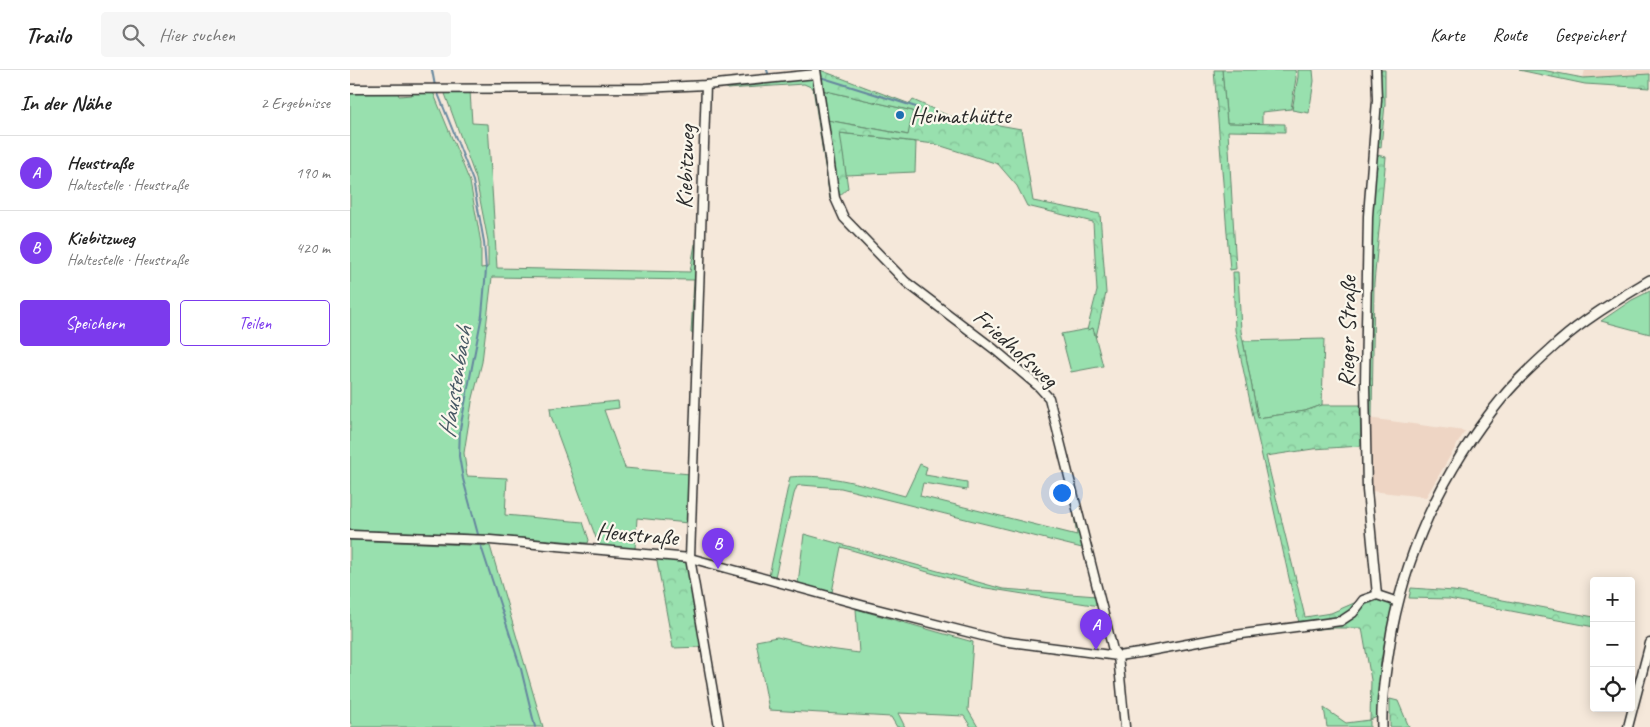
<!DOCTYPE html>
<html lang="de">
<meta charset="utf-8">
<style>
:root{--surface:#fff;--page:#f6f6f6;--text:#222;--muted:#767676;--line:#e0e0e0;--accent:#7c3aed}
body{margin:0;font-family:Caveat,sans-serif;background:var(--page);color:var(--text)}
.controls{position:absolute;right:15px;bottom:15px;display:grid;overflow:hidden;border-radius:5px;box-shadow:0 2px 12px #0003}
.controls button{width:45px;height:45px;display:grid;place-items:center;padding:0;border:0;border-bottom:1px solid var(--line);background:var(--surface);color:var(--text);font:25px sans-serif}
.you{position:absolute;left:711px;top:422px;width:18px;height:18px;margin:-12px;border:4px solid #fff;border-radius:50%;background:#1a73e8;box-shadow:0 0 0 8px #1a73e833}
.badge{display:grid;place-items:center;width:32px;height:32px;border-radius:50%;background:var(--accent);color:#fff;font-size:16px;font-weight:700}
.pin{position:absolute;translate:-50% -41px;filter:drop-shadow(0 1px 2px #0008)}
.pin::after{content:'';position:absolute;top:26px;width:18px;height:15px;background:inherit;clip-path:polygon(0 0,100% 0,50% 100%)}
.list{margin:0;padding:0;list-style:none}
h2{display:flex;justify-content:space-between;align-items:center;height:65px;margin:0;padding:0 20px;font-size:21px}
h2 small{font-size:16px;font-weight:400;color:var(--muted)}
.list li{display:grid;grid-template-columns:32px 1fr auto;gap:15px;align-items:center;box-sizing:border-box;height:75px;padding:0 20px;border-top:1px solid var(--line)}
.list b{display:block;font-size:19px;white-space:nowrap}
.list p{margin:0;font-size:16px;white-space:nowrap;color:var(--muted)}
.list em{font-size:16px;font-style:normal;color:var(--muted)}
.actions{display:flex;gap:10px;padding:15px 20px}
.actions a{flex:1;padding:11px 0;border:1px solid var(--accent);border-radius:5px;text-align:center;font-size:18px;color:var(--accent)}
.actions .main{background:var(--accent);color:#fff}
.icon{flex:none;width:28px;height:28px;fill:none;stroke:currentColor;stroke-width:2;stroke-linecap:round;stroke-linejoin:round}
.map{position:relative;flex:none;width:1300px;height:657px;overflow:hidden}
header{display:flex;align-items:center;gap:30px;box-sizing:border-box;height:70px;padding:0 25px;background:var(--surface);border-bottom:1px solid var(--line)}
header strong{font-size:24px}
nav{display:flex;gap:28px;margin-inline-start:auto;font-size:18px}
.search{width:350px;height:45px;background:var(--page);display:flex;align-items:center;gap:12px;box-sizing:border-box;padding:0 18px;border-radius:5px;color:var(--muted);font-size:19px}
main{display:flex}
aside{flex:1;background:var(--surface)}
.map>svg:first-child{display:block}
.built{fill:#eed5c4}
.grass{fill:#98e0ae;stroke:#62866c}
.forest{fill:url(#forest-crowns);stroke:#62866c}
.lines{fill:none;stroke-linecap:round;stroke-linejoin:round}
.stream{stroke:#65879e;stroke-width:2}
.minor-casing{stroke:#2b2b2b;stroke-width:11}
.major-casing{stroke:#2b2b2b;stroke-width:12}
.minor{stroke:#fbf7ec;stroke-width:8}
.major{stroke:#fbf7ec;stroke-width:9}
.poi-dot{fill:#1f6fb2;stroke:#fbf7ec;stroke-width:2}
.labels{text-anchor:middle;stroke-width:4.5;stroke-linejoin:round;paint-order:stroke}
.poi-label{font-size:24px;fill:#2b2b2b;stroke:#fbf7ec;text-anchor:start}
.street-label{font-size:24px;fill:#2b2b2b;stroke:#fbf7ec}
.water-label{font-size:25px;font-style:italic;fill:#485965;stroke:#fbf7ec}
</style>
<header>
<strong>Trailo</strong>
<div class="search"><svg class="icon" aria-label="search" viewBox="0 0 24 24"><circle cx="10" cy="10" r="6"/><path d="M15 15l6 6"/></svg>Hier suchen</div>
<nav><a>Karte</a><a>Route</a><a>Gespeichert</a></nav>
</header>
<main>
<aside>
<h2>In der Nähe<small>2 Ergebnisse</small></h2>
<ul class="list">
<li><span class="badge">A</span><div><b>Heustraße</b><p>Haltestelle · Heustraße</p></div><em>190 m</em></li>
<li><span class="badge">B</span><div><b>Kiebitzweg</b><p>Haltestelle · Heustraße</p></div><em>420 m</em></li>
</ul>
<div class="actions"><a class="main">Speichern</a><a>Teilen</a></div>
</aside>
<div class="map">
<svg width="1300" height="657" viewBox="0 0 1300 657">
<defs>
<pattern id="forest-crowns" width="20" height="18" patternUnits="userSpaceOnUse" patternTransform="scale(1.25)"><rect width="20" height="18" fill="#98e0ae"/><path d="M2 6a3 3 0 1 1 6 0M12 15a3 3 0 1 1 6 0" fill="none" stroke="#83c096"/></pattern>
</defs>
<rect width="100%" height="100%" fill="#f5e8da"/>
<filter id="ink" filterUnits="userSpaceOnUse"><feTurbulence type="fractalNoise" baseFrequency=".02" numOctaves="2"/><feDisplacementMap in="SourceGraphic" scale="10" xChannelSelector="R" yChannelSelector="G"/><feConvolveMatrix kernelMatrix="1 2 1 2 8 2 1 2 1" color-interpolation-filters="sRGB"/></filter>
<g filter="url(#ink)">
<!-- built -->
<g class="built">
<polygon points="1235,0 1300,0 1300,4 1233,8"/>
<polygon points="1018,348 1115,361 1076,427 1021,421"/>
</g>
<!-- grass -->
<g class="grass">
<polygon points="872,0 945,0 946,8 941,39 912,42 912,54 877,53"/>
<polygon points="948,0 963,0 964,11 959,43 942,40 948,7"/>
<polygon points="472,20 563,41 559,65 477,50"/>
<polygon points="0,21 47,21 49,26 62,25 62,23 83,22 120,112 131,173 131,198 138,197 138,171 126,109 94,21 120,21 122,53 138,54 147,198 340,202 345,174 349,174 345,264 341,263 344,210 142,207 132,292 122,332 114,383 117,406 157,408 155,445 233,452 239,470 238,473 135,465 0,460"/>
<polygon points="489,63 566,72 565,102 496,105"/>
<polygon points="1300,221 1300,264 1251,251 1282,230"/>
<polygon points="743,258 753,296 721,302 711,264"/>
<polygon points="974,269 972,335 955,341 908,348 893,271"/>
<polygon points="268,331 269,338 254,340 275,398 340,404 338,453 287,448 285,479 249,476 201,346 200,338"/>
<path d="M570,394l7,3 -2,8 42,7v8l-44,-7 -3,13 157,39 -6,-37 15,51 -245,-61 -40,-3 -4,1 -3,8 -19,83 -6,-1 21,-99c40,-4 77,9 115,19z"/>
<polygon points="454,464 653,519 747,526 749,536 630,517 491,477 482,522 448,514"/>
<polygon points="0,470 140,476 193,657 2,657 0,651"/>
<polygon points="506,539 623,572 618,640 628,657 621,657 614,646 548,643 555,657 547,657 541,647 419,640 406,571 427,567 479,579 509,583"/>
<polygon points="974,638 996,653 1020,650 1020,657 977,657"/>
</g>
<!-- forest -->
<g class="forest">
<polygon points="470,0 560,34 563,30 599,46 671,59 683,131 750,144 756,223 746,267 743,258 737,260 747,221 743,152 677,136 667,116 648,94 585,74 490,63 498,118 488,127 477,50 558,65 563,41 472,20"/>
<polygon points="864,0 872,0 877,53 935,54 935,62 878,61 886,199 880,200"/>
<polygon points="1029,0 1035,0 1035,34 1031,77 1027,76"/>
<polygon points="1169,0 1192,0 1233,8 1300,4 1300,18 1235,14"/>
<polygon points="465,5 484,129 480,129 463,18 454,14 377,19 377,15"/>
<polygon points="1027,85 1036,87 1024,213 1022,348 1018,348 1021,147"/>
<polygon points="883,202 888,202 891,261 908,348 955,341 972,335 1010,335 1011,376 963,379 916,386 955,547 981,543 1025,524 1043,533 1031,590 1027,647 1020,650 1021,610 1012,558 980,558 960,560 957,554 949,553 902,341 885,260"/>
<polygon points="308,487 333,490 338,494 353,577 323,578 307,491"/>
<polygon points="1061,518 1104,521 1244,547 1244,557 1099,529 1059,528"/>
<polygon points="1040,629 1048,631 1059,657 1040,657"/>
</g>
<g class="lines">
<!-- stream -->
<g class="stream">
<polyline points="82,0 85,16"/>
<polyline points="417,0 419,6"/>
<polyline points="470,7 566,37"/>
<polyline points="87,21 123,111 134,172 136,200 132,245 110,359 109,386 113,409 129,468"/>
<polyline points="130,473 171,599 185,657"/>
</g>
<!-- minor casing -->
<g class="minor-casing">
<g id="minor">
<polyline points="466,0 485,128 494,148 556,212 644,279 689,317 699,328 763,580 768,586 775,657"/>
<polyline points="1026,0 1027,30 1018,146 1015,313 1017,420 1027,525"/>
<polyline points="356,15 340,488 369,657"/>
<polyline points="0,19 294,18 356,15 466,4"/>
<polyline points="0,465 140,470 340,488 515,536 652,571 768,586 789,583 885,565 991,551 1003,543 1013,530 1027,525"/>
<polyline points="1027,525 1048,532"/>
<polyline points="1278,657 1300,573"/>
</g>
</g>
<!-- major casing -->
<g class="major-casing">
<path id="major" d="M1032,657c-1,-32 5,-66 10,-97 17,-87 55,-165 111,-233 15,-19 38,-39 57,-56 27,-24 59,-42 90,-61"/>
</g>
<!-- minor -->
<use href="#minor" class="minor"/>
<!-- major -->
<use href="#major" class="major"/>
</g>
</g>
<!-- markers -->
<circle class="poi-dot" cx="550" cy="45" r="5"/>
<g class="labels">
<!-- poi labels -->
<g class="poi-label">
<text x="560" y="53">Heimathütte</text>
</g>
<!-- street labels -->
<g class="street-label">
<text transform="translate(335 97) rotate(-88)" y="8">Kiebitzweg</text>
<text transform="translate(997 262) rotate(-89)" y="8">Rieger Straße</text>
<text transform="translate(666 278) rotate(42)" y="8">Friedhofsweg</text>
<text transform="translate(287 464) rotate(5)" y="8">Heustraße</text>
</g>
<!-- water labels -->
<g class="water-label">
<text transform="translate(104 312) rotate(-81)" y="9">Haustenbach</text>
</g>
</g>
</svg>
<div class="controls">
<button>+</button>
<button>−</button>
<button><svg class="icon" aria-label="locate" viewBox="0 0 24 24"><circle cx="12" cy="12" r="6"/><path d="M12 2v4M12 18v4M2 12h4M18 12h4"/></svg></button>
</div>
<div class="you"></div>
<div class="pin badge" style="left:746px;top:580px">A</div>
<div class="pin badge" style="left:368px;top:499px">B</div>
</div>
</main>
